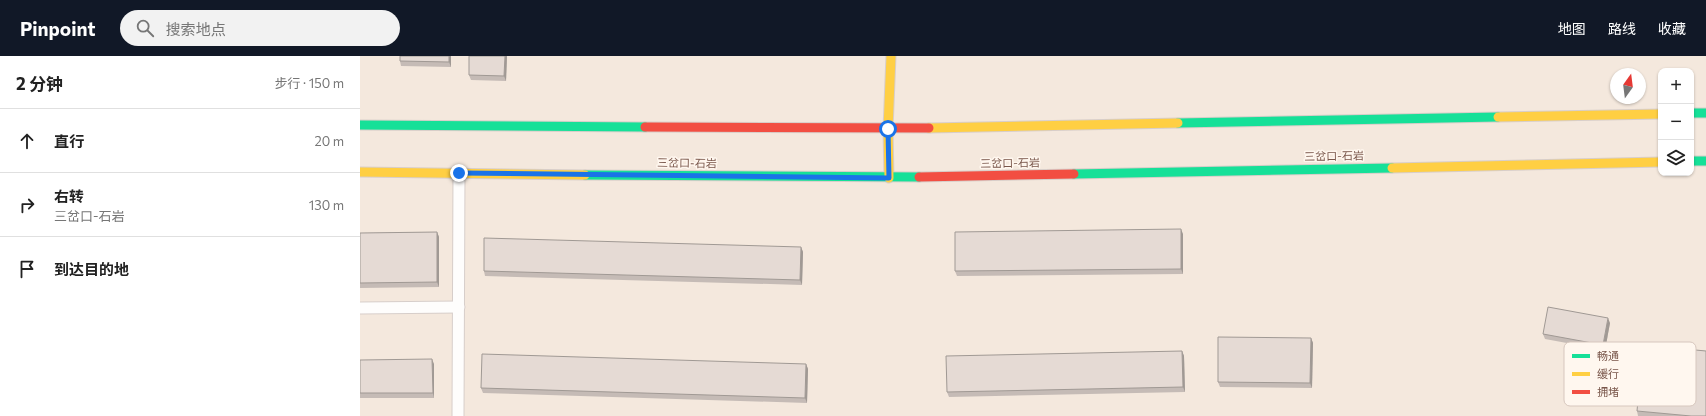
<!DOCTYPE html>
<html lang="zh">
<head>
<meta charset="utf-8">
<style>
  :root { --surface:#fff; --page:#f2f2f2; --text:#222; --muted:#767676; --line:#e0e0e0; --accent:#111827 }
  body { margin:0; font-family:Commissioner,"Noto Sans SC",sans-serif; background:var(--page); color:var(--text) }
  .controls { position:absolute; right:12px; top:12px; display:grid; overflow:hidden; border-radius:8px; box-shadow:0 1px 3px #0004 }
  .controls button { width:36px; height:36px; display:grid; place-items:center; padding:0; border:0; border-bottom:1px solid var(--line); background:var(--surface); color:var(--text); font:20px sans-serif }
  .compass { position:absolute; left:1250px; top:12px; width:36px; height:36px; border-radius:50%; background:var(--surface); box-shadow:0 1px 3px #0004; rotate:14deg }
  .stop { position:absolute; width:12px; height:12px; margin:-9px; border:3px solid #1a73e8; border-radius:50%; background:#fff }
  .stop.end { background:#1a73e8; border-color:#fff; box-shadow:0 1px 4px #0008 }
  .list { margin:0; padding:0; list-style:none }
  h2 { display:flex; justify-content:space-between; align-items:center; height:52px; margin:0; padding:0 16px; font-size:17px }
  h2 small { font-size:13px; font-weight:400; color:var(--muted) }
  .list li { display:grid; grid-template-columns:26px 1fr auto; gap:12px; align-items:center; box-sizing:border-box; height:64px; padding:0 16px; border-top:1px solid var(--line) }
  .list b { display:block; font-size:15px; white-space:nowrap }
  .list p { margin:0; font-size:13px; white-space:nowrap; color:var(--muted) }
  .list em { font-size:13px; font-style:normal; color:var(--muted) }
  .icon { flex:none; width:22px; height:22px; fill:none; stroke:currentColor; stroke-width:2; stroke-linecap:round; stroke-linejoin:round }
  .map { position:relative; flex:none; width:1346px; height:360px; overflow:hidden }
  header { display:flex; align-items:center; gap:24px; box-sizing:border-box; height:56px; padding:0 20px; background:var(--accent); color:#fff }
  header strong { font-size:19px }
  nav { display:flex; gap:22px; margin-inline-start:auto; font-size:14px }
  .search { width:280px; height:36px; background:var(--page); display:flex; align-items:center; gap:10px; box-sizing:border-box; padding:0 14px; border-radius:22px; color:var(--muted); font-size:15px }
  main { display:flex }
  aside { flex:1; background:var(--surface) }
  .map>svg:first-child { display:block }
</style>
</head>
<body>
<header>
<strong>Pinpoint</strong>
<div class="search"><svg class="icon" aria-label="search" viewBox="0 0 24 24"><circle cx="10" cy="10" r="6"/><path d="M15 15l6 6"/></svg>搜索地点</div>
<nav><a>地图</a><a>路线</a><a>收藏</a></nav>
</header>
<main>
<aside>
<h2>2 分钟<small>步行 · 150 m</small></h2>
<ul class="list">
<li><svg class="icon" aria-label="ahead" viewBox="0 0 24 24"><path d="M12 20V5M6 11l6-6 6 6"/></svg><div><b>直行</b></div><em>20 m</em></li>
<li><svg class="icon" aria-label="right" viewBox="0 0 24 24"><path d="M7 20v-9h11M14 6l5 5-5 5"/></svg><div><b>右转</b><p>三岔口-石岩</p></div><em>130 m</em></li>
<li><svg class="icon" aria-label="arrive" viewBox="0 0 24 24"><path d="M6 21V4h12l-3 4 3 4H6"/></svg><div><b>到达目的地</b></div></li>
</ul>
</aside>
<div class="map">
<svg width="1346" height="360" viewBox="0 0 1346 360">
  <rect width="100%" height="100%" fill="#f8f3ed"/>
  <path fill="#f4e8dd" fill-rule="evenodd" d="M0 0H1346V360H0ZM1301 15H1331V117H1301ZM1256 18H1280V42H1256Z"/>
  <g fill="none" stroke-linecap="round" stroke-linejoin="round">
    <defs>
      <g id="lane">
        <polyline points="0,252 99,251"/>
        <polyline points="98,360 99,117"/>
      </g>
      <g id="fast">
        <polyline points="1331,57 1346,57"/>
        <polyline points="818,67 1138,61"/>
        <polyline points="0,69 285,71"/>
        <polyline points="1331,105 1346,105"/>
        <polyline points="714,118 1032,112"/>
        <polyline points="225,119 559,121"/>
      </g>
      <g id="slow">
        <polyline points="1138,61 1301,58"/>
        <polyline points="569,72 818,67"/>
        <polyline points="1032,112 1301,106"/>
        <polyline points="0,116 225,119"/>
        <polyline points="529,122 528,73 531,0"/>
      </g>
      <g id="jam">
        <polyline points="285,71 569,72"/>
        <polyline points="559,121 714,118"/>
      </g>
    </defs>
    <use href="#lane" stroke="#d7ceca" stroke-width="13"/>
    <use href="#fast" stroke="#d8cec9" stroke-width="11"/>
    <use href="#slow" stroke="#d8cec9" stroke-width="11"/>
    <use href="#jam" stroke="#d8cec9" stroke-width="11"/>
    <use href="#lane" stroke="#fefdfc" stroke-width="11"/>
    <use href="#fast" stroke="#16e098" stroke-width="9"/>
    <use href="#slow" stroke="#ffcf43" stroke-width="9"/>
    <use href="#jam" stroke="#f24e42" stroke-width="9"/>
  </g>
  <g fill="#c5bbb6">
    <polygon points="91,0 91,11 41,10 40,5"/>
    <polygon points="147,0 146,25 111,24 109,19"/>
    <polygon points="77,176 79,181 79,231 0,232 0,177"/>
    <polygon points="823,178 823,218 597,220 595,215"/>
    <polygon points="441,191 443,196 442,229 125,220 124,215"/>
    <polygon points="1250,267 1245,294 1185,283 1183,278"/>
    <polygon points="951,282 953,287 952,332 860,331 858,326"/>
    <polygon points="822,295 824,300 825,336 589,341 587,336"/>
    <polygon points="0,304 74,308 74,342 0,342"/>
    <polygon points="446,308 448,313 447,347 123,337 121,332"/>
    <polygon points="1277,355 1346,360 1278,360"/>
  </g>
  <g fill="#a09994">
    <polygon points="89,0 91,0 91,11 89,6"/>
    <polygon points="145,0 147,0 146,25 144,20"/>
    <polygon points="821,173 823,178 823,218 821,213"/>
    <polygon points="77,176 79,181 79,231 77,226"/>
    <polygon points="441,191 443,196 442,229 440,224"/>
    <polygon points="1248,262 1250,267 1245,294 1243,289"/>
    <polygon points="951,282 953,287 952,332 950,327"/>
    <polygon points="822,295 824,300 825,336 823,331"/>
    <polygon points="72,303 74,308 74,342 73,337"/>
    <polygon points="446,308 448,313 447,347 445,342"/>
  </g>
  <g fill="#e5dad4" stroke="#a09994">
    <polygon points="40,0 89,0 89,6 40,5"/>
    <polygon points="109,0 145,0 144,20 109,19"/>
    <polygon points="821,173 821,213 595,215 595,176"/>
    <polygon points="77,176 77,226 0,227 0,177"/>
    <polygon points="124,182 441,191 440,224 124,215"/>
    <polygon points="1188,251 1248,262 1243,289 1183,278"/>
    <polygon points="858,281 951,282 950,327 858,326"/>
    <polygon points="1283,289 1346,295 1346,360 1331,360 1277,355"/>
    <polygon points="822,295 823,331 587,336 586,300"/>
    <polygon points="122,298 446,308 445,342 121,332"/>
    <polygon points="72,303 73,337 0,337 0,304"/>
  </g>
  <g fill="none" stroke-linecap="round" stroke-linejoin="round">
    <polyline stroke="#1a73e8" stroke-width="5" points="99,117 529,122 528,73"/>
  </g>
  <g text-anchor="middle" stroke-width="3" stroke-linejoin="round" paint-order="stroke">
    <g font-size="11" fill="#79564a" stroke="#fff7ef">
      <text transform="translate(974 100) rotate(-1)" y="4">三岔口-石岩</text>
      <text transform="translate(327 107) rotate(1)" y="4">三岔口-石岩</text>
      <text transform="translate(650 107) rotate(-1)" y="4">三岔口-石岩</text>
    </g>
  </g>
  <rect x="1204" y="286" width="132" height="64" rx="6" fill="#fff7ef" stroke="#d7c7be" stroke-width="1"/>
  <rect x="1212" y="298" width="18" height="4" fill="#16e098"/>
  <rect x="1212" y="316" width="18" height="4" fill="#ffcf43"/>
  <rect x="1212" y="334" width="18" height="4" fill="#f24e42"/>
  <g font-size="11" fill="#79564a">
    <text x="1237" y="304">畅通</text>
    <text x="1237" y="322">缓行</text>
    <text x="1237" y="340">拥堵</text>
  </g>
</svg>
<div class="controls">
<button>+</button>
<button>−</button>
<button><svg class="icon" aria-label="layers" viewBox="0 0 24 24"><path d="M12 4l9 5-9 5-9-5zM3 14l9 5 9-5"/></svg></button>
</div>
<svg class="compass" viewBox="-18 -18 36 36"><path d="M0-13l5 13h-10z" fill="#e53935"/><path d="M0 13l5-13h-10z" fill="#767676"/></svg>
<div class="stop" style="left:528px;top:73px"></div>
<div class="stop end" style="left:99px;top:117px"></div>
</div>
</main>
</body>
</html>
